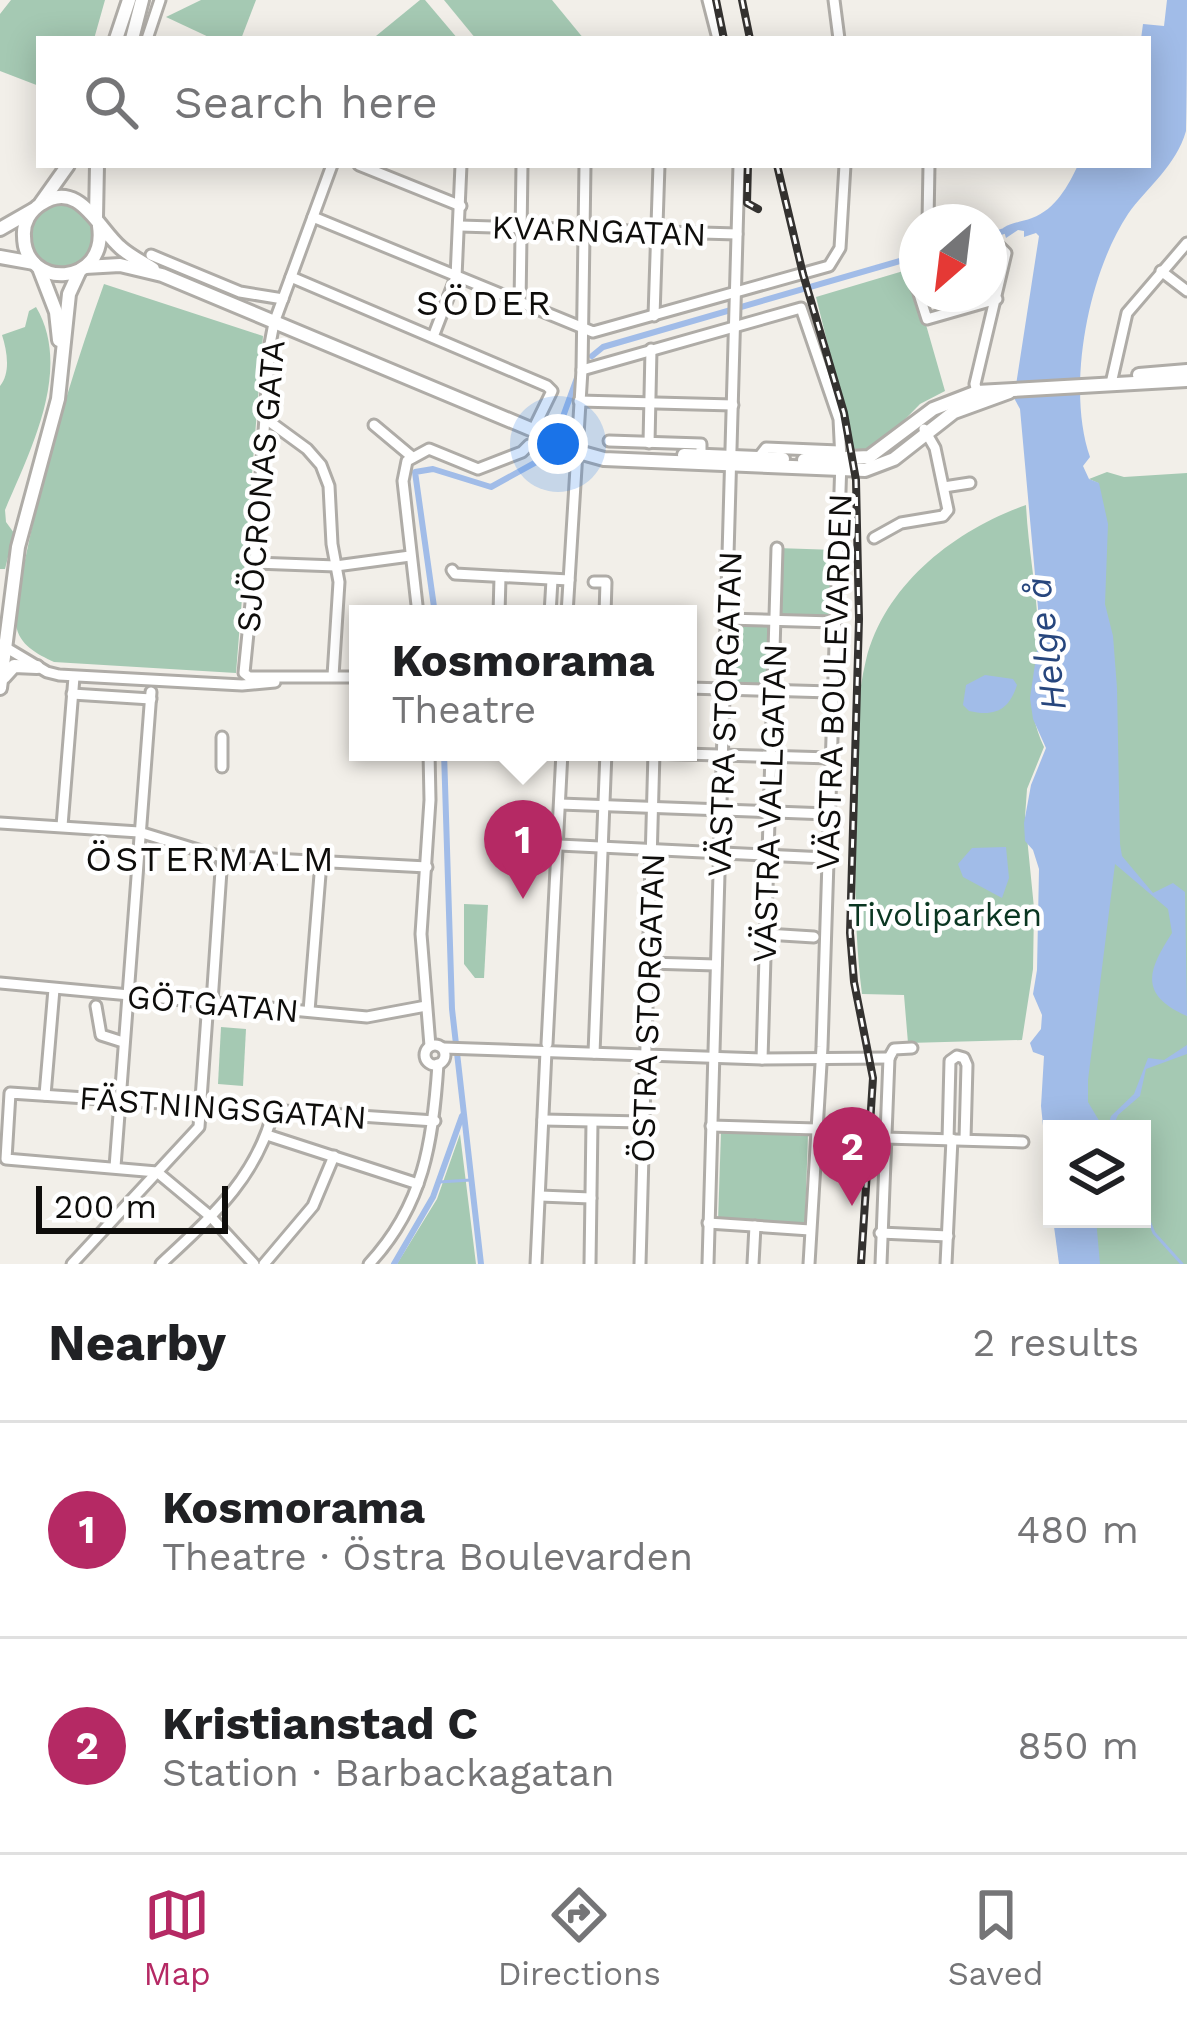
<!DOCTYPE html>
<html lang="en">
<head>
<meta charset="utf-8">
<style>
  :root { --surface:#fff; --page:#f2f2f2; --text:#202124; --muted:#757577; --line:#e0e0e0; --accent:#b52964 }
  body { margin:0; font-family:"Work Sans",sans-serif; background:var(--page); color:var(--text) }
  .controls { position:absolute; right:36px; bottom:36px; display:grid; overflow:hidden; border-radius:0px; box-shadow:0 6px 30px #0003 }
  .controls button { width:108px; height:108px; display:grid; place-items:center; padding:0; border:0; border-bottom:3px solid var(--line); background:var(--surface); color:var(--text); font:60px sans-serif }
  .compass { position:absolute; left:899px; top:204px; width:108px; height:108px; border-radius:50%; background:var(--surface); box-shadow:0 6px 30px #0003; rotate:208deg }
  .scale { position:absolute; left:36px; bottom:30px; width:192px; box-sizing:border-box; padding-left:12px; border:6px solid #0e0d0b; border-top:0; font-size:33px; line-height:42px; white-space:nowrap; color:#0e0d0b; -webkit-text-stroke:9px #fff; paint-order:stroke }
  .you { position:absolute; left:558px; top:444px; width:42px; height:42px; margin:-30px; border:9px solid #fff; border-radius:50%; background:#1a73e8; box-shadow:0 0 0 18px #1a73e833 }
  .badge { display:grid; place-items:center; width:78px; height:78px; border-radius:50%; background:var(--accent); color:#fff; font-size:39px; font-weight:700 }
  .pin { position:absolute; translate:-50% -99px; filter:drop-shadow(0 3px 6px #0008) }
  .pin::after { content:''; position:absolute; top:63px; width:42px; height:36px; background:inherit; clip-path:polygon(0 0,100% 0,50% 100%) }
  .popup { position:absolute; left:349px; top:605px; width:348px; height:156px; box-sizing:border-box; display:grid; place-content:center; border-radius:0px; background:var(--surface); filter:drop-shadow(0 3px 9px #0005); font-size:39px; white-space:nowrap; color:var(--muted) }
  .popup b { font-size:45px; color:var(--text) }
  .popup::after { content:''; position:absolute; left:50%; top:100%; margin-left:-24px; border:24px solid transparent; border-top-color:var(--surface) }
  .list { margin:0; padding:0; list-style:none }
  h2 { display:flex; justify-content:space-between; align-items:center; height:156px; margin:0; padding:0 48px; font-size:51px }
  h2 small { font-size:39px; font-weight:400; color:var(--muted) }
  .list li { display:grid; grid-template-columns:78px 1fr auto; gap:36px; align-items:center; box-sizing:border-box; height:216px; padding:0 48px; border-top:3px solid var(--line) }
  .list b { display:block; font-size:45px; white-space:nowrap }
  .list p { margin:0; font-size:39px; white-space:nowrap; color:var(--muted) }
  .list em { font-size:39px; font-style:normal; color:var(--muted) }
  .icon { flex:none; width:66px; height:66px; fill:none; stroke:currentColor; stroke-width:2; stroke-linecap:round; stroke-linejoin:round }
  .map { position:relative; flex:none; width:1187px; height:1264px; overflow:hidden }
  .search { position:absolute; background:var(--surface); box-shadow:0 6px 30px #0003; left:36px; right:36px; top:36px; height:132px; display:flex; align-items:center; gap:30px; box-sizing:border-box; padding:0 42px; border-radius:0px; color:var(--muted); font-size:45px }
  .sheet { height:588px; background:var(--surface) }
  nav { display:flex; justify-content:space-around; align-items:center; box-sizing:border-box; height:168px; border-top:3px solid var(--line); background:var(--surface); font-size:33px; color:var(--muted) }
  nav a { display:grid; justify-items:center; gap:6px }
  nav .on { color:var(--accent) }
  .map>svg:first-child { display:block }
</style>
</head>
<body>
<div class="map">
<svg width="1187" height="1264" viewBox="0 0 1187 1264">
  <rect width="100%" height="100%" fill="#f2efe9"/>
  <g fill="#a5c9b3">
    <polygon points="11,0 105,0 94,39 39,39 39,86 0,71 0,14"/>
    <polygon points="201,0 256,0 241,39 213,39 166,17"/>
    <polygon points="420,0 425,0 458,39 378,39 376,36"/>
    <polygon points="444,0 552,0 584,39 476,39"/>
    <circle cx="62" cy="236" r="33"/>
    <polygon points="910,269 945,391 920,404 878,447 855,454 816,297"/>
    <path d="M104 284 263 336 236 673 54 662C37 654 19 645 16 625 14 605 21 580 25 560 44 467 72 373 104 284Z"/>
    <path d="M36 307C73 369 30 451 5 510L6 522 14 533 5 569H0V386C11 372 7 351 2 335L25 327 29 311Z"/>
    <polygon points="1107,472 1124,477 1187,473 1187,1264 1083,1264 1077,1219 1142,1219 1142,1129 1068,1129 1098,483 1089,479"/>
    <path d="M1026 505C1028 546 1036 586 1038 627 1040 678 1020 694 1044 747L1027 789 1025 817 1034 908 1033 969 1022 1040 908 1043 904 995 862 994C854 932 855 871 856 809 857 760 854 708 866 660 885 584 955 530 1026 505Z"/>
    <polygon points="777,548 836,550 834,622 774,620"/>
    <polygon points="732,626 770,627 768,686 729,684"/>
    <polygon points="464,904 488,905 484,978 475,978 464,964"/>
    <polygon points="221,1027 246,1029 243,1086 218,1084"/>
    <polygon points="721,1132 808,1134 805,1224 718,1222"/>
    <polygon points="460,1134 476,1264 397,1264 437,1199"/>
  </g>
  <g fill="#a1bce8">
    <path d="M1167 0H1187C1187 32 1187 104 1186 131 1176 166 1148 186 1128 214 1088 274 1066 388 1090 457L1083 466 1089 479 1099 483 1108 524 1105 604 1113 636 1117 688 1120 844 1122 856 1153 893 1173 883 1185 892 1187 1016C1137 994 1149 969 1172 933L1168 909 1115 864 1088 1080V1102L1104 1129 1108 1126 1111 1116 1134 1094 1148 1058 1164 1060 1187 1045V1054L1146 1069 1140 1096 1118 1115 1112 1129H1052V1214L1041 1106 1044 1056 1033 1052 1030 1043 1041 1029 1042 1015 1033 994 1037 970 1039 869 1033 850 1025 841 1024 823 1031 785 1046 748 1033 719 1030 698 1040 630 1020 409 1014 398 1039 236 1036 233 1024 237V231L1018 230 1006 238 1003 228C1013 222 1022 222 1032 218 1056 209 1068 186 1078 165H1148V39H1141L1143 24 1164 26Z"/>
    <path d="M985 675 1013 679 1017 685C1009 710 995 717 969 711L963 705 966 685Z"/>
    <polygon points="1006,847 1009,878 1002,898 963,877 958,864 972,848"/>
    <polygon points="1053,1219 1096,1219 1100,1264 1059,1264"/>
  </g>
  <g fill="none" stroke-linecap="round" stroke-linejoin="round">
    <g stroke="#a1bce8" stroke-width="3">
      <polyline points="439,1182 471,1180"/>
      <polyline points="1142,1204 1154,1233 1182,1264"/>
    </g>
    <g stroke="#a1bce8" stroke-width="6">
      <polyline points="989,236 1004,231"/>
      <polyline points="592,356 603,347 917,256"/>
      <polyline points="435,614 415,472 433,469 491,487 549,455 577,378"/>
      <polyline points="444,752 452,1009 481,1264"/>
      <polyline points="394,1264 433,1197 462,1116"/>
    </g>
    <defs>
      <g id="minor">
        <polyline points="708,0 718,39"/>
        <polyline points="834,0 839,39"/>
        <polyline points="147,39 160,0"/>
        <polyline points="332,165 274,323 270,344 255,563 244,673 249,677 358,677"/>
        <polyline points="359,165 461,206"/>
        <polyline points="313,217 593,332 829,266 840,248 845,165"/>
        <polyline points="928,222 929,165"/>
        <polyline points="460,226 737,234"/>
        <polyline points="151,255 240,292 283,299"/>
        <polyline points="1161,271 1187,291"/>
        <polyline points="917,272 912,274 917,289"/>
        <polyline points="291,277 547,386 552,391 533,430"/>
        <polyline points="919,294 927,319 997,299"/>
        <polyline points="520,305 522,165"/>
        <polyline points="654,316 659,165"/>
        <polyline points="433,337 456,277 461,165"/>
        <polyline points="582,370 801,308 839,419 841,460 822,1047 809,1264"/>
        <polyline points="1112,379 1127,313 1187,243"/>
        <polyline points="978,396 975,384 1006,253 1000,247 989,251"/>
        <polyline points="579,401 733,405"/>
        <polyline points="266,419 307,449 321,465 329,486 332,544 339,582 333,676"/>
        <polyline points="374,425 411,456"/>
        <polyline points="609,441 701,444 701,455"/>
        <polyline points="649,443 651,349"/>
        <polyline points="759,457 766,448 839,451"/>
        <polyline points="944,487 970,483"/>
        <polyline points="874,538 901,523 943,516 948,510 935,448 924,429"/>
        <polyline points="255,563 336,566 410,556"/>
        <polyline points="452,570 455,574 569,580"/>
        <polyline points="594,582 606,582 605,614"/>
        <polyline points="418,614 403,481 407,461 429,449 478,469 522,452 529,445"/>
        <polyline points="499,614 500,577"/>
        <polyline points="550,614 552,580"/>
        <polyline points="567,614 582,370 585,165"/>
        <polyline points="725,619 834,622"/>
        <polyline points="0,644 47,672 59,675 242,685 275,682"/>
        <polyline points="688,688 831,692"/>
        <polyline points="72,694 151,699"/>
        <polyline points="429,752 430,800 421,934 430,1046"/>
        <polyline points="612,752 831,758"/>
        <polyline points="222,767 222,737"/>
        <polyline points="560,804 828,814"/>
        <polyline points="0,823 139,832 218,856 427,867"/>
        <polyline points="62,826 74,677"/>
        <polyline points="559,845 826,858"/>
        <polyline points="766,934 814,937"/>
        <polyline points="648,963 716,965"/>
        <polyline points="0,983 367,1017 426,1006"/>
        <polyline points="212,1002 222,856"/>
        <polyline points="96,1006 101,1035 123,1042"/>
        <polyline points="309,1011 321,862"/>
        <polyline points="547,1044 562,752"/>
        <circle cx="435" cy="1055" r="10"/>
        <polyline points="443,1048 762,1059 889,1058"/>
        <polyline points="594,1053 606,752"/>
        <polyline points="889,1058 894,1049 912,1048"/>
        <polyline points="762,1059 777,548"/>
        <polyline points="45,1095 54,989"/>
        <polyline points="543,1120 643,1122"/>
        <polyline points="711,1126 817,1129"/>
        <polyline points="267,1135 418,1184"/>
        <polyline points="884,1138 1023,1142"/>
        <polyline points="948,1140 950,1061 957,1056 964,1058 967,1065 965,1139"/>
        <polyline points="115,1167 151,692"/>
        <polyline points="540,1196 591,1198"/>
        <polyline points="708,1223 810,1230"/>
        <polyline points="880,1233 948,1236"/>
        <polyline points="72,1264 199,1127 208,1001"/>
        <path d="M161 1264C210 1218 256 1179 273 1112"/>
        <polyline points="254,1264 211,1217 157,1172 6,1159 10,1093 435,1121"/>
        <polyline points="264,1264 313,1206 334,1156"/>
        <path d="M369 1264C424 1205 433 1141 438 1064"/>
        <polyline points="536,1264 546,1051"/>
        <polyline points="590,1264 592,1122"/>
        <polyline points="640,1264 654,752"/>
        <polyline points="708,1264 739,165"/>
        <polyline points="753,1264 755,1226"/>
        <polyline points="881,1264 889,1058"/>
        <polyline points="946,1264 952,1139"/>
      </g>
      <g id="major">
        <polyline points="116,39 129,0"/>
        <polyline points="132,39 142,0"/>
        <polyline points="41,203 68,165"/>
        <polyline points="96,217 97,165"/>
        <path d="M99 226C108 287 24 290 24 236 23 223 30 211 41 204 79 178 98 229 121 248 130 256 142 262 153 269"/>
        <polyline points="0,229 33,210"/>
        <polyline points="0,257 34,263"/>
        <polyline points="85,267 120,265 162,275 533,430 575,451 604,459 865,470 894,459 954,412 1009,392"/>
        <polyline points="39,268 56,312 59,340"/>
        <polyline points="1139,375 1187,371"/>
        <polyline points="684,455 783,459"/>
        <polyline points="804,460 869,457 933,409 977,392 1187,380"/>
        <polyline points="4,677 14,666 37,667"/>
        <polyline points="0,688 18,547 58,399 69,294 80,270"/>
      </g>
    </defs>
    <use href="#minor" stroke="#afaca7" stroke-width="15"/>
    <use href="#major" stroke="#afaca7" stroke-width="18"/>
    <use href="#minor" stroke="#fff" stroke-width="9"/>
    <use href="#major" stroke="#fff" stroke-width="12"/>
    <defs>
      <g id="rail">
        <polyline points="716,0 724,39"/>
        <polyline points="742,0 750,39"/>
        <polyline points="748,165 747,203 758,209"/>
        <polyline points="777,165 803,274 844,413 856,480 859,619 850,933 854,982 873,1078 861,1264"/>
      </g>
    </defs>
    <use href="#rail" stroke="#343230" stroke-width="8"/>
    <use href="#rail" stroke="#fff" stroke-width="3" stroke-dasharray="9" stroke-linecap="butt"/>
  </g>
  <g text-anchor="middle" stroke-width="9" stroke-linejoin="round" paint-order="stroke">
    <g font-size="33" fill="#0e0d0b" stroke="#fff">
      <text transform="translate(599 230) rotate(2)" y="12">KVARNGATAN</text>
      <text transform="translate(260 486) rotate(-85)" y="12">SJÖCRONAS GATA</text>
      <text transform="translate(833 682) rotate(-88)" y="12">VÄSTRA BOULEVARDEN</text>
      <text transform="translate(724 714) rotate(-88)" y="12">VÄSTRA STORGATAN</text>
      <text transform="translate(769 803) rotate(-88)" y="12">VÄSTRA VALLGATAN</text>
      <text transform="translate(213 1003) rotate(5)" y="12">GÖTGATAN</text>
      <text transform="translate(647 1008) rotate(-88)" y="12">ÖSTRA STORGATAN</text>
      <text transform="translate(223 1107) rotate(4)" y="12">FÄSTNINGSGATAN</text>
    </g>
    <g font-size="33" fill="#0a3621" stroke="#fff">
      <text x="945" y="926">Tivoliparken</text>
    </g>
    <g font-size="36" letter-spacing="3" fill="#0e0d0b" stroke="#fff">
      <text x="485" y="315">SÖDER</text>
      <text x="211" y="871">ÖSTERMALM</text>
    </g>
    <g font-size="36" font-style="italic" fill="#27467d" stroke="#fff">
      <text transform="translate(1045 644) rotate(-97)" y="13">Helge å</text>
    </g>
  </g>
</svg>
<div class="controls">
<button><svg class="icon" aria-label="layers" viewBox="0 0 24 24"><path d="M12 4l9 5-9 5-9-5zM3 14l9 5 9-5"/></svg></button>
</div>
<svg class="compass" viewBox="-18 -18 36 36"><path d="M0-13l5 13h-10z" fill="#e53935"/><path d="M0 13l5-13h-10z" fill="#757577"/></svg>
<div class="scale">200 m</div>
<div class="you"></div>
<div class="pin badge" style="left:523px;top:899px">1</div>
<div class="popup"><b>Kosmorama</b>Theatre</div>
<div class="pin badge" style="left:852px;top:1206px">2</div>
<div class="search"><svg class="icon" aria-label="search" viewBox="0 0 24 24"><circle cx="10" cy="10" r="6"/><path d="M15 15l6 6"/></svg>Search here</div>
</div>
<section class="sheet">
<h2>Nearby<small>2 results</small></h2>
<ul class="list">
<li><span class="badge">1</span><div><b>Kosmorama</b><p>Theatre · Östra Boulevarden</p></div><em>480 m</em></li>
<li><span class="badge">2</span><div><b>Kristianstad C</b><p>Station · Barbackagatan</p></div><em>850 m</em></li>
</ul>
</section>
<nav>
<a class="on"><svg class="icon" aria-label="map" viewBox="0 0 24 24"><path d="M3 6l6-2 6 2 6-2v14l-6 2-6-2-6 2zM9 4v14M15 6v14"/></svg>Map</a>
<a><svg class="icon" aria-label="directions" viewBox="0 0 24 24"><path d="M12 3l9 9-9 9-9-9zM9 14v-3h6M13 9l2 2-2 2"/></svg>Directions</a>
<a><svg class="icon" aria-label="saved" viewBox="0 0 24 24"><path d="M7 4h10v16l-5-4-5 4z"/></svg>Saved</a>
</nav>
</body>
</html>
